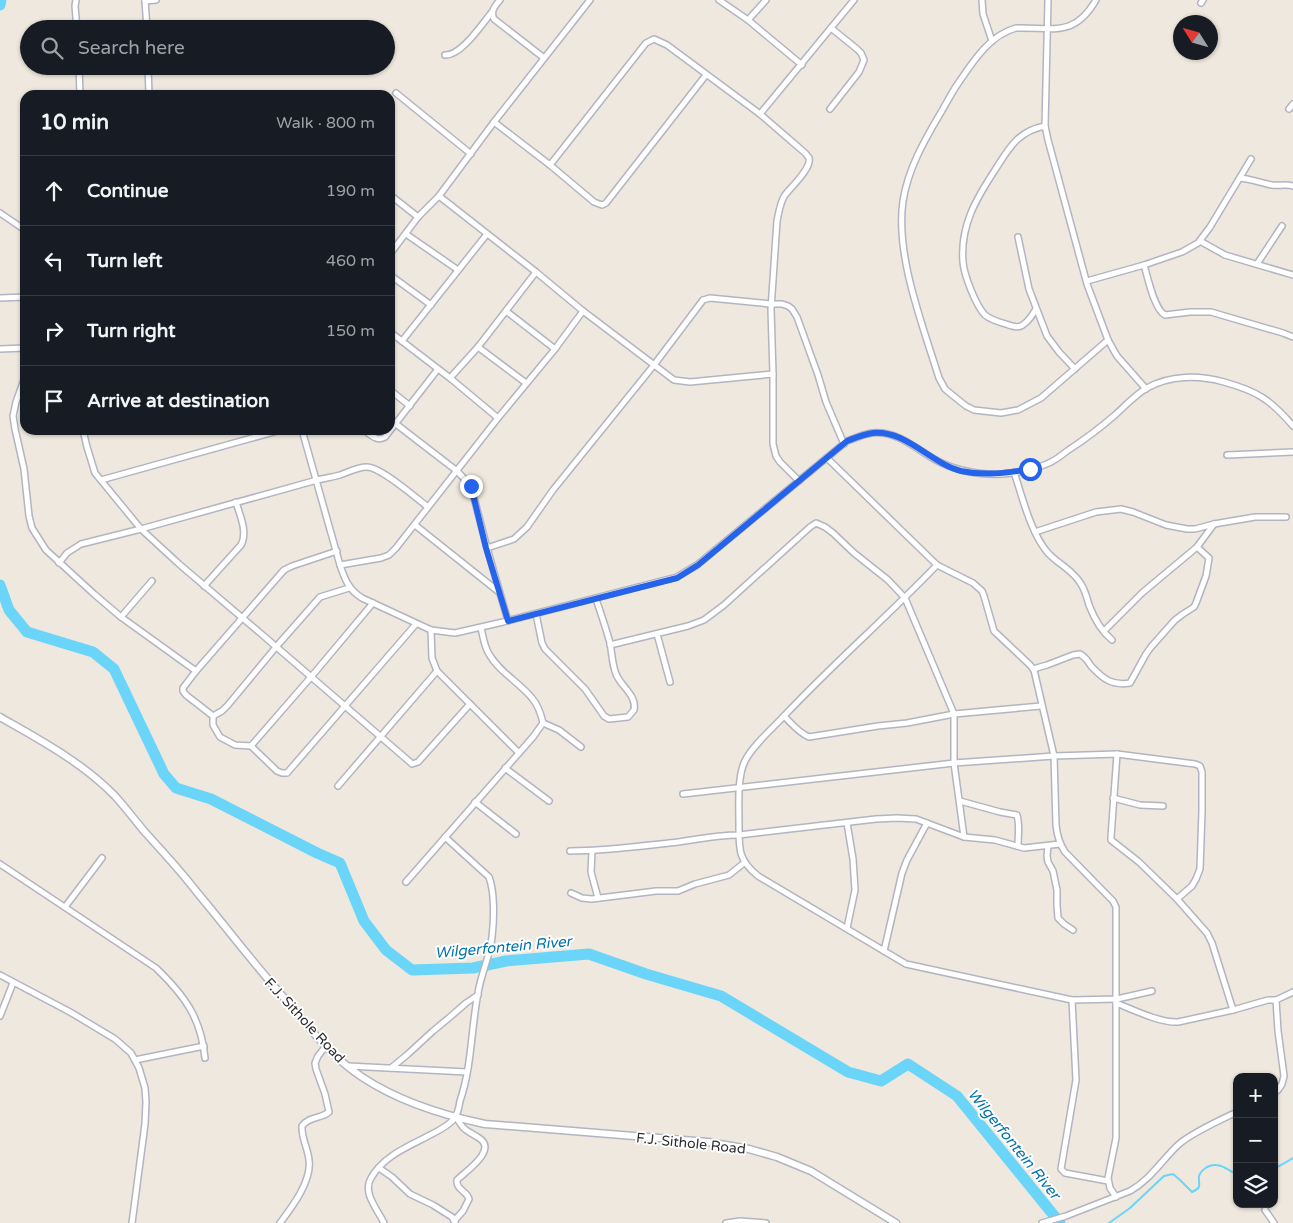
<!DOCTYPE html>
<html lang="en">
<head>
<meta charset="utf-8">
<style>
  :root { --surface:#171b24; --page:#242831; --text:#f1f3f6; --muted:#9ea1a6; --line:#363941 }
  body { margin:0; font-family:"Varela Round",sans-serif; background:var(--page); color:var(--text) }
  .controls { position:absolute; right:15px; bottom:15px; display:grid; overflow:hidden; border-radius:10px; box-shadow:0 1px 4px #0004 }
  .controls button { width:45px; height:45px; display:grid; place-items:center; padding:0; border:0; border-bottom:1px solid var(--line); background:var(--surface); color:var(--text); font:25px sans-serif }
  .compass { position:absolute; left:1173px; top:15px; width:45px; height:45px; border-radius:50%; background:var(--surface); box-shadow:0 1px 4px #0004; rotate:307deg }
  .stop { position:absolute; width:15px; height:15px; margin:-11px; border:4px solid #2563eb; border-radius:50%; background:#fff }
  .stop.end { background:#2563eb; border-color:#fff; box-shadow:0 1px 5px #0008 }
  .list { margin:0; padding:0; list-style:none }
  h2 { display:flex; justify-content:space-between; align-items:center; height:65px; margin:0; padding:0 20px; font-size:21px }
  h2 small { font-size:16px; font-weight:400; color:var(--muted) }
  .list li { display:grid; grid-template-columns:32px 1fr auto; gap:15px; align-items:center; box-sizing:border-box; height:70px; padding:0 20px; border-top:1px solid var(--line) }
  .list b { display:block; font-size:19px; white-space:nowrap }
  .list em { font-size:16px; font-style:normal; color:var(--muted) }
  .icon { flex:none; width:28px; height:28px; fill:none; stroke:currentColor; stroke-width:2; stroke-linecap:round; stroke-linejoin:round }
  .map { position:relative; flex:none; width:1293px; height:1223px; overflow:hidden }
  .search { position:absolute; background:var(--surface); box-shadow:0 1px 4px #0004; left:20px; top:20px; width:375px; height:55px; display:flex; align-items:center; gap:12px; box-sizing:border-box; padding:0 18px; border-radius:28px; color:var(--muted); font-size:19px }
  .panel { position:absolute; background:var(--surface); box-shadow:0 1px 4px #0004; left:20px; top:90px; width:375px; height:345px; border-radius:15px }
  .map>svg:first-child { display:block }
</style>
</head>
<body>
<div class="map">
<svg width="1293" height="1223" viewBox="0 0 1293 1223">
  <rect width="100%" height="100%" fill="#efe8de"/>
  <g fill="none" stroke-linecap="round" stroke-linejoin="round">
    <g stroke="#6ad5f9" stroke-width="2">
      <polyline points="1274,1169 1293,1158"/>
      <path d="M1109 1223 1130 1208 1164 1176 1173 1174 1180 1180 1192 1192C1203 1187 1198 1185 1199 1176 1200 1172 1204 1169 1207 1167 1218 1161 1227 1169 1237 1175"/>
    </g>
    <g stroke="#6ad5f9" stroke-width="11">
      <polyline points="0,5 1,0"/>
      <polyline points="0,585 9,610 27,632 93,652 114,669 164,774 176,788 211,799 317,853 340,863 364,921 386,950 412,970 473,968 506,961 589,954 646,974 721,996 848,1072 881,1081 908,1064 957,1096 1060,1223"/>
    </g>
    <defs>
      <g id="minor">
        <polyline points="76,0 75,6 77,29"/>
        <polyline points="145,0 147,29"/>
        <path d="M500 0C495 6 490 11 494 19L544 58"/>
        <polyline points="719,0 748,20 802,65"/>
        <polyline points="982,0 983,14 992,41"/>
        <polyline points="1048,0 1045,126 1048,140 1087,284 1108,340 1117,356 1146,389"/>
        <path d="M1096 0C1074 38 1053 27 1016 28 989 35 972 63 957 85 951 94 946 104 940 114 924 141 908 169 903 201 895 255 923 326 939 378L945 389 951 394 966 406 974 410 1001 413 1018 410 1041 398 1108 340"/>
        <polyline points="145,1 156,0"/>
        <polyline points="1201,3 1203,0"/>
        <polyline points="748,20 766,0"/>
        <path d="M445 55C461 56 482 24 492 12"/>
        <polyline points="79,66 80,95"/>
        <polyline points="148,66 149,95"/>
        <polyline points="396,93 471,154"/>
        <polyline points="830,109 859,72 864,60 861,53 857,49 831,28"/>
        <polyline points="1289,109 1293,104"/>
        <polyline points="494,122 550,165 642,48 646,43 654,39 667,45 760,114"/>
        <polyline points="550,165 594,202 602,205 606,203 706,75"/>
        <path d="M1240 178C1251 179 1261 183 1272 185 1279 186 1286 184 1293 186"/>
        <polyline points="390,195 418,217"/>
        <polyline points="439,196 536,272 583,311 674,380 690,382 773,374"/>
        <polyline points="0,213 25,230"/>
        <polyline points="406,234 458,270"/>
        <polyline points="1018,237 1029,289 1047,336 1059,352 1075,369"/>
        <polyline points="1200,241 1225,255 1293,275"/>
        <polyline points="390,254 418,217 439,196 494,122 590,0"/>
        <polyline points="1257,264 1282,226"/>
        <path d="M1144 265C1148 278 1154 309 1165 315L1190 312H1211L1283 333 1293 337"/>
        <polyline points="390,275 431,305"/>
        <polyline points="1087,281 1144,265 1182,252 1198,243 1210,227 1251,159"/>
        <polyline points="0,298 25,297"/>
        <path d="M1036 309C1033 314 1029 321 1024 324 1019 329 1012 326 1006 324 999 322 991 320 985 315 976 306 964 275 963 262 960 226 976 199 995 170 1009 148 1018 131 1045 126"/>
        <polyline points="506,311 555,349"/>
        <polyline points="390,332 450,378 498,418"/>
        <polyline points="402,341 487,234"/>
        <polyline points="478,347 526,383"/>
        <polyline points="0,349 25,348"/>
        <polyline points="25,377 16,402 13,416 15,429 24,469 29,516 32,528 46,550 94,594 121,617 196,671"/>
        <polyline points="450,378 478,347 536,272"/>
        <polyline points="390,390 410,406"/>
        <polyline points="396,424 457,471 471,486 487,548 508,621"/>
        <polyline points="83,430 87,447 95,473 141,529 179,564 266,638 410,762 412,764 418,762 470,704"/>
        <path d="M302 430 340 565C345 580 349 590 362 598L431 630 455 633 503 622 677 577 697 565 847 441C855 438 864 434 872 433 896 430 915 448 934 459 955 471 979 475 1003 474 1017 473 1039 468 1051 462 1057 459 1062 455 1067 451 1084 440 1100 428 1115 415 1125 406 1136 394 1147 388 1170 375 1199 375 1224 382 1257 391 1271 400 1293 426"/>
        <path d="M364 430C371 435 377 442 385 437L438 369"/>
        <polyline points="1227,455 1293,452"/>
        <path d="M827 458 937 565 973 583 982 591 984 596 994 631 1030 665 1034 670 1054 756 1056 825C1057 835 1059 843 1065 852L1113 901 1116 907V1138L1108 1178 1110 1188 1116 1197"/>
        <path d="M1014 472C1022 496 1031 534 1048 553 1058 564 1073 570 1081 584 1085 590 1087 598 1089 605 1094 618 1101 631 1112 640"/>
        <polyline points="101,480 281,430"/>
        <path d="M799 481 780 462 776 456 773 444V374L771 309 777 221C779 212 780 202 785 195 791 187 812 168 809 158 809 158 805 152 804 152L760 114 854 0"/>
        <polyline points="415,525 499,592"/>
        <polyline points="1035,532 1096,512 1121,509 1133,512 1166,525 1187,529 1195,529 1214,524 1255,517 1286,517"/>
        <polyline points="487,548 514,539 527,527 553,490 654,365 700,304 703,300 710,298 771,304 782,304 788,306 792,309 797,317 818,375 826,402 844,444"/>
        <polyline points="337,551 292,566 284,570 196,671 183,688 183,691 186,695 213,716 213,725 220,737 235,745 251,746 277,771 282,773 287,773 416,624"/>
        <path d="M59 563 67 553 81 544 141 529 317 480C325 478 333 477 340 475 349 472 357 467 367 467 381 467 416 498 428 507"/>
        <polyline points="340,565 381,558 389,555 396,548 498,418 555,349 583,311"/>
        <path d="M937 565C887 617 834 663 785 715 773 728 752 746 745 761 737 776 739 808 739 825 739 849 738 860 758 876L906 964 1072 1000 1117 999 1152 991"/>
        <path d="M204 586 241 545C248 532 240 516 236 502"/>
        <path d="M536 614 542 643 545 649 585 689 604 716 609 719 628 717 634 710C637 695 621 687 616 674 612 664 612 653 610 643 606 628 601 614 596 599"/>
        <polyline points="121,617 152,581"/>
        <polyline points="431,630 432,658 437,671 519,753"/>
        <polyline points="1104,631 1142,593 1197,547 1214,524"/>
        <polyline points="657,634 670,682"/>
        <polyline points="610,645 688,626 704,620 724,605 810,527 816,523 825,527 833,533 854,553 888,580 905,598 954,714 954,763 964,837"/>
        <path d="M1033 669 1047 665 1073 655 1080 654C1085 657 1088 661 1091 666 1103 679 1112 686 1130 683L1146 654 1151 647 1175 620 1183 614 1194 607 1196 603 1206 576 1209 558 1197 547"/>
        <polyline points="213,716 222,711 228,705 276,647 320,597 349,588"/>
        <path d="M784 716C792 724 799 733 809 737L878 726 907 723 954 714 1041 706"/>
        <polyline points="543,723 559,730 581,747"/>
        <polyline points="251,746 311,677 373,603"/>
        <polyline points="1117,754 1111,837 1111,840 1139,862 1177,899 1207,933 1212,943 1233,1010 1268,1000 1276,1000"/>
        <polyline points="505,768 549,801"/>
        <polyline points="338,786 437,671"/>
        <polyline points="683,794 954,763 1054,756 1117,754 1195,764 1200,766 1202,772 1202,811 1200,869 1196,879 1192,886 1177,899"/>
        <polyline points="1113,798 1140,805 1163,806"/>
        <path d="M960 801 1000 812 1017 815C1020 825 1018 836 1018 846"/>
        <polyline points="475,802 516,834"/>
        <polyline points="1048,846 1047,856 1048,862 1053,871 1057,890 1057,905 1058,918 1064,924 1073,930"/>
        <path d="M570 851C606 851 642 846 678 842 698 839 718 835 739 835L876 819 897 818 916 819 964 837 995 840 1024 848 1060 844"/>
        <polyline points="592,851 591,872 598,898"/>
        <path d="M0 864 156 968C185 996 201 1018 205 1058"/>
        <path d="M406 882 533 737 543 723C541 714 538 705 532 698 519 682 499 672 489 654 484 646 483 636 481 628"/>
        <polyline points="571,893 582,898 592,899 656,891 678,891 695,884 729,875 744,863"/>
        <polyline points="65,907 102,858"/>
        <polyline points="847,928 855,890 853,859 847,823"/>
        <polyline points="884,951 902,873 907,860 927,823"/>
        <polyline points="0,975 70,1012 115,1039 131,1053 139,1068 145,1088 146,1102 145,1124 132,1223"/>
        <polyline points="1072,1000 1076,1080 1061,1169 1065,1173 1108,1181"/>
        <path d="M1116 1003C1134 1010 1160 1023 1178 1022L1233 1010"/>
        <polyline points="0,1016 13,983"/>
        <polyline points="135,1060 204,1046"/>
        <polyline points="348,1066 467,1072"/>
        <polyline points="391,1068 408,1054 433,1031 450,1017 466,1003 478,995"/>
        <polyline points="1274,1093 1278,1090 1282,1084 1284,1076 1278,1031 1276,1000 1293,992"/>
        <polyline points="379,1168 392,1177 410,1194 433,1205 452,1217 455,1222"/>
        <polyline points="1265,1210 1274,1223"/>
        <path d="M454 1221 463 1211 469 1199C467 1191 456 1190 457 1180 466 1171 498 1150 479 1138 465 1129 465 1132 456 1117"/>
        <path d="M280 1223C292 1207 312 1181 309 1160 308 1149 301 1137 302 1126 309 1116 321 1119 329 1112L325 1094 316 1069 315 1063 318 1056 326 1046"/>
        <path d="M384 1223C378 1210 362 1193 371 1178 384 1155 410 1146 432 1134 440 1130 448 1126 454 1119 458 1114 459 1107 460 1101 472 1066 471 1029 478 993 481 974 490 956 492 937 494 920 495 893 489 877L445 837"/>
        <polyline points="726,1223 740,1221 766,1223"/>
        <path d="M1042 1223 1066 1216 1130 1191C1150 1180 1162 1160 1178 1145 1191 1133 1220 1120 1237 1112"/>
      </g>
      <path id="tertiary" d="M0 717C40 740 82 762 115 796 125 807 134 819 144 831 162 851 180 870 196 891 226 927 254 964 285 999 308 1026 331 1057 362 1077 398 1101 442 1115 485 1124L708 1142 749 1149 777 1157 811 1171 896 1223"/>
    </defs>
    <use href="#minor" stroke="#b2b5c1" stroke-width="8"/>
    <use href="#tertiary" stroke="#b2b5c1" stroke-width="9"/>
    <use href="#minor" stroke="#fff" stroke-width="5"/>
    <use href="#tertiary" stroke="#fff" stroke-width="6"/>
  </g>
  <g fill="none" stroke-linecap="round" stroke-linejoin="round">
    <path stroke="#2563eb" stroke-width="6" d="M471 486 486 548 508 621 677 578 698 565 847 441C855 438 864 434 873 433 906 430 930 463 961 471 984 476 1007 473 1030 469"/>
  </g>
  <g text-anchor="middle" stroke-width="4" stroke-linejoin="round" paint-order="stroke">
    <g font-size="14" fill="#2d2d2d" stroke="#fff">
      <text transform="translate(305 1020) rotate(47)" y="5">F.J. Sithole Road</text>
      <text transform="translate(691 1143) rotate(6)" y="5">F.J. Sithole Road</text>
    </g>
    <g font-size="15" font-style="italic" fill="#0274ab" stroke="#fff">
      <text transform="translate(503 947) rotate(-5)" y="5">Wilgerfontein River</text>
      <text transform="translate(1014 1144) rotate(51)" y="5">Wilgerfontein River</text>
    </g>
  </g>
</svg>
<div class="controls">
<button>+</button>
<button>−</button>
<button><svg class="icon" aria-label="layers" viewBox="0 0 24 24"><path d="M12 4l9 5-9 5-9-5zM3 14l9 5 9-5"/></svg></button>
</div>
<svg class="compass" viewBox="-18 -18 36 36"><path d="M0-13l5 13h-10z" fill="#e53935"/><path d="M0 13l5-13h-10z" fill="#9ea1a6"/></svg>
<div class="stop" style="left:1030px;top:469px"></div>
<div class="stop end" style="left:471px;top:486px"></div>
<div class="search"><svg class="icon" aria-label="search" viewBox="0 0 24 24"><circle cx="10" cy="10" r="6"/><path d="M15 15l6 6"/></svg>Search here</div>
<section class="panel">
<h2>10 min<small>Walk · 800 m</small></h2>
<ul class="list">
<li><svg class="icon" aria-label="ahead" viewBox="0 0 24 24"><path d="M12 20V5M6 11l6-6 6 6"/></svg><div><b>Continue</b></div><em>190 m</em></li>
<li><svg class="icon" aria-label="left" viewBox="0 0 24 24"><path d="M17 20v-9H6M10 6l-5 5 5 5"/></svg><div><b>Turn left</b></div><em>460 m</em></li>
<li><svg class="icon" aria-label="right" viewBox="0 0 24 24"><path d="M7 20v-9h11M14 6l5 5-5 5"/></svg><div><b>Turn right</b></div><em>150 m</em></li>
<li><svg class="icon" aria-label="arrive" viewBox="0 0 24 24"><path d="M6 21V4h12l-3 4 3 4H6"/></svg><div><b>Arrive at destination</b></div></li>
</ul>
</section>
</div>
</body>
</html>
